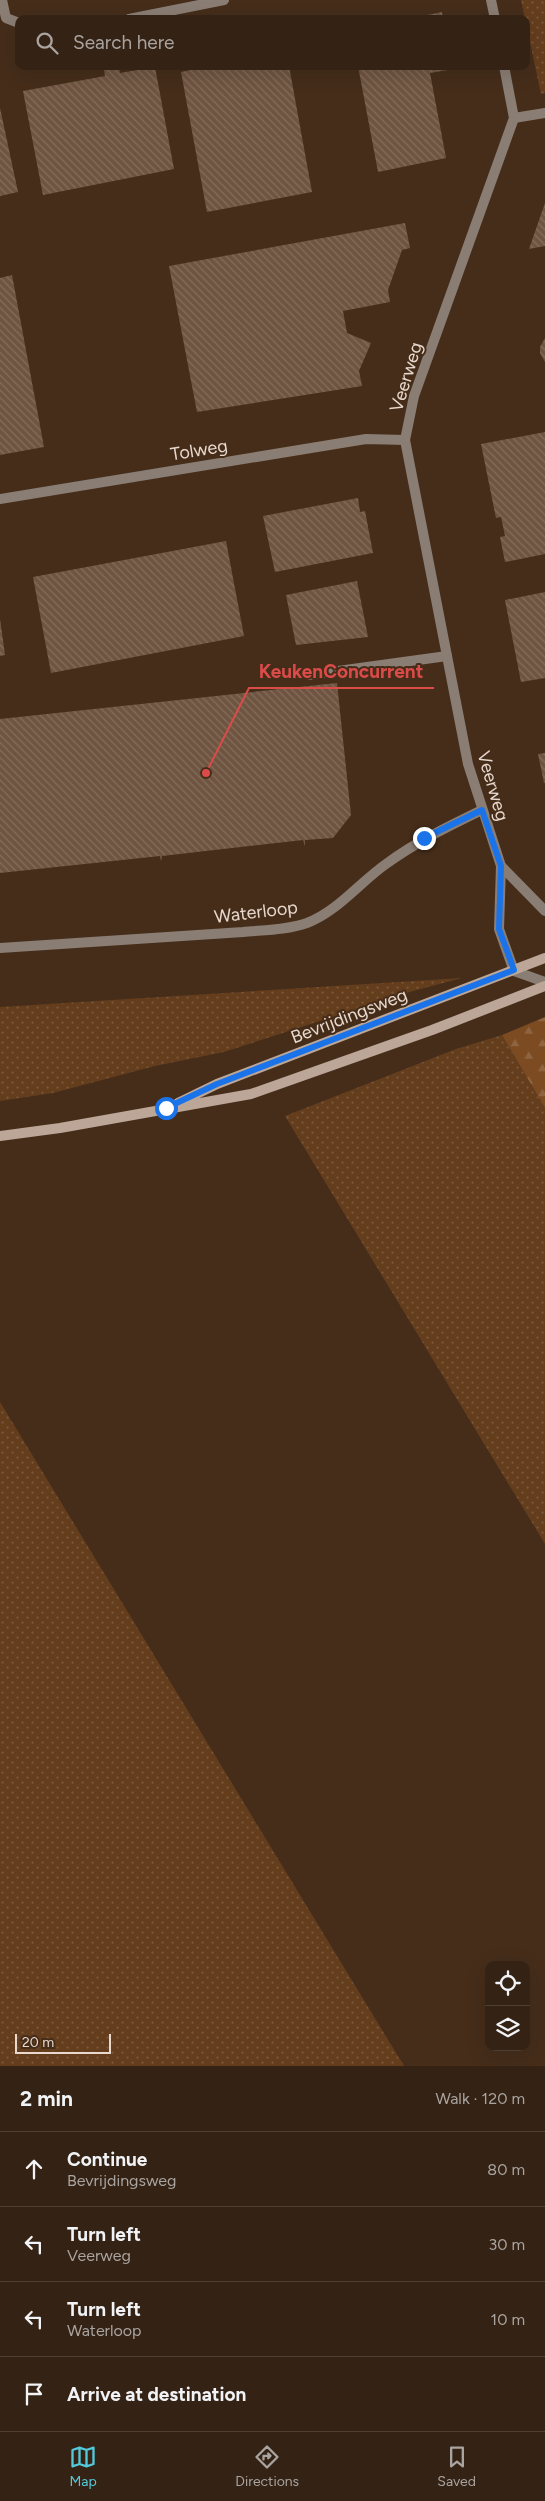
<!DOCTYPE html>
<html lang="en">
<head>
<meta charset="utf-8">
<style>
  :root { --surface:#342214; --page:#3c2a1d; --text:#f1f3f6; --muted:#a9a4a0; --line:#4e3f34; --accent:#53cadc }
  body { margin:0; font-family:Figtree,sans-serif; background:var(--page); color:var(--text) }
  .controls { position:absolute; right:15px; bottom:15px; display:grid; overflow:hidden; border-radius:10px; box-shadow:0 5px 20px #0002 }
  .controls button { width:45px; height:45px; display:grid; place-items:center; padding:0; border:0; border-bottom:1px solid var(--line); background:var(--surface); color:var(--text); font:25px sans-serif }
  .scale { position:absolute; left:15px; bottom:12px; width:96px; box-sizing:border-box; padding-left:5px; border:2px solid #e8d8cd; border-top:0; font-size:14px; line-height:18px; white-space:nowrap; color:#e8d8cd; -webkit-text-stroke:4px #452d1a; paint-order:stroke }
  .stop { position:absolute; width:15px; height:15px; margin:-11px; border:4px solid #1a73e8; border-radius:50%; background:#fff }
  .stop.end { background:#1a73e8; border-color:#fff; box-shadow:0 1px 5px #0008 }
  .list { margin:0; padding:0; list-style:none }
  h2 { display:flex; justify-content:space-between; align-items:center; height:65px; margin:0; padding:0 20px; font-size:21px }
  h2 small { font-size:16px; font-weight:400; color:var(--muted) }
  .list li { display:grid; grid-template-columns:32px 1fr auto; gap:15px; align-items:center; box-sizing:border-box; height:75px; padding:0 20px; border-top:1px solid var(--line) }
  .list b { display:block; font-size:19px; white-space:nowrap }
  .list p { margin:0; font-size:16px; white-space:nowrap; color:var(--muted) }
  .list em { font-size:16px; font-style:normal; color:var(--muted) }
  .icon { flex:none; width:28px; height:28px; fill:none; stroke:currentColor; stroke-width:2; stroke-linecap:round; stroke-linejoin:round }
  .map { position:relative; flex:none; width:545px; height:2066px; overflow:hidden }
  .search { position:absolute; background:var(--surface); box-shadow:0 5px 20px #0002; left:15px; right:15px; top:15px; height:55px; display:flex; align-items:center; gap:12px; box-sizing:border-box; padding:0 18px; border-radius:10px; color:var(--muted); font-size:19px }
  .sheet { height:365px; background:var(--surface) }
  nav { display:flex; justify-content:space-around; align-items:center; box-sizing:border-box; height:70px; border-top:1px solid var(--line); background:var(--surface); font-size:14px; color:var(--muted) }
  nav a { display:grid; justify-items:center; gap:2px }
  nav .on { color:var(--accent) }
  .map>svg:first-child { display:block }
</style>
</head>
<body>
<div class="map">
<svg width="545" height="2066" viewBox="0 0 545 2066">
  <defs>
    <pattern id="grass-dots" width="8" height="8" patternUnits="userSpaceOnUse" patternTransform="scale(1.25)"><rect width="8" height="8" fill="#643d1d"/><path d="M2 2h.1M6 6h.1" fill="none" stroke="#7a583d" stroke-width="1.8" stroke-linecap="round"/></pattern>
    <pattern id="forest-firs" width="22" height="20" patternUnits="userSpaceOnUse" patternTransform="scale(1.25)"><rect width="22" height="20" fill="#7c4b21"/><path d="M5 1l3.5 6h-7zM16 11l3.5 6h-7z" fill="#8f6440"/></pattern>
    <pattern id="building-back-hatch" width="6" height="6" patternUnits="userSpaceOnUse" patternTransform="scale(1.25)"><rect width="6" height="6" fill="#6f5541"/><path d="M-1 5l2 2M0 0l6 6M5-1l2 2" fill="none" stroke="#846d5b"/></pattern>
  </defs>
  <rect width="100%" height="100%" fill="#452d1a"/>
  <g fill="url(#grass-dots)">
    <polygon points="521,0 545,0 545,93 541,94"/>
    <polygon points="462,978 413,991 224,1052 155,1066 53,1093 0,1101 0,1007"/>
    <polygon points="502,1035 545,1108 545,1544 285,1116 456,1049"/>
    <polygon points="0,1402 404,2066 0,2066"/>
  </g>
  <polygon fill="url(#forest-firs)" points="545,1017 545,1108 502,1035"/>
  <g fill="url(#building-back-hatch)">
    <polygon points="442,12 443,19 413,19 413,18"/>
    <polygon points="210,66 289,66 312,192 207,212 181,72"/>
    <polygon points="358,66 453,66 453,69 430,73 446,158 378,172"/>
    <polygon points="119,67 120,73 155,67 174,169 43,195 23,91 105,76 104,70"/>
    <polygon points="0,108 18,192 0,196"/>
    <polygon points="545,203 545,246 529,249"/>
    <polygon points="405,223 410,248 402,250 388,290 390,302 343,311 347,333 371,343 359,371 362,386 197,412 169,266"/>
    <polygon points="12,275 44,447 0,455 0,278"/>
    <polygon points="545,338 545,362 540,353 540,347"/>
    <polygon points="545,432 545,554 505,562 500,537 505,536 501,517 496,518 481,444"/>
    <polygon points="358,498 360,512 365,511 373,553 275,572 263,516"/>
    <polygon points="226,541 244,636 51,673 33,577"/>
    <polygon points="357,581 368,637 296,645 286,595"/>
    <polygon points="545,592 545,678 521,682 505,600"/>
    <polygon points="0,619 5,655 0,656"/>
    <polygon points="337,683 351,815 333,838 305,840 305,846 303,840 162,856 161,861 160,856 0,873 0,719"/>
    <polygon points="545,753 545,783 544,783 538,754"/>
  </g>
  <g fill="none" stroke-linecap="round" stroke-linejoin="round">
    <polyline stroke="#8a7d74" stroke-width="10" points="309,675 447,656"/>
    <g stroke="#8a7d74" stroke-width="10">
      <polyline points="2,0 6,18 19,23"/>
      <polyline points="491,0 495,19"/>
      <polyline points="129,19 224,0"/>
      <polyline points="504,66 514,118 414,396 405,440 468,764 501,866 499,929 514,971 545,982"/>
      <polyline points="514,118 545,113"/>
      <polyline points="0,499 366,439 405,440"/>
      <polyline points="501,866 545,911"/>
      <path d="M0 948 243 932C264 930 287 930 307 923 338 911 359 883 386 864 416 842 449 826 482 810"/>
    </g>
    <g stroke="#bba698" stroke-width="10">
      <polyline points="178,1103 217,1084 545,958"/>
      <polyline points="0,1136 60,1128 251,1094 432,1030 545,986"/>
    </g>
  </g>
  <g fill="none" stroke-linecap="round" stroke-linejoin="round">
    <polyline stroke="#1a73e8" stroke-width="6" points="166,1108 217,1084 514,970 499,929 501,866 482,810 424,838"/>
  </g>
  <g text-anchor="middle" stroke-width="4" stroke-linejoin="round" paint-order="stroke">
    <g font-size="18" fill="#e8d8cd" stroke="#452d1a">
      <text transform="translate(406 377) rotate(-73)" y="6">Veerweg</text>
      <text transform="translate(199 450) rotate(-9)" y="6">Tolweg</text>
      <text transform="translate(493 786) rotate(74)" y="6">Veerweg</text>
      <text transform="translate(256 912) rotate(-7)" y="6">Waterloop</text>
      <text transform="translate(349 1016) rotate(-21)" y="6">Bevrijdingsweg</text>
    </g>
  </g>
  <path fill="none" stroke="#da4b49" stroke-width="2" d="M206 773L249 688H434"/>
  <circle fill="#da4b49" stroke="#452d1a" stroke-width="2" cx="206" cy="773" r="5"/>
  <g font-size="19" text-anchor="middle" font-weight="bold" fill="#da4b49" stroke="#452d1a" stroke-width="4" stroke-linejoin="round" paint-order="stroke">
    <text x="341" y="678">KeukenConcurrent</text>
  </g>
</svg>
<div class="controls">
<button><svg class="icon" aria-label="locate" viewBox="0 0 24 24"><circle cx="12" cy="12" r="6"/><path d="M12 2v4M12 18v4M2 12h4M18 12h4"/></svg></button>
<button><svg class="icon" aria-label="layers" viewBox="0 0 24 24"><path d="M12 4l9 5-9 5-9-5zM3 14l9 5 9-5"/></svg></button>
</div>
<div class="scale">20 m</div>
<div class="stop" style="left:166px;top:1108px"></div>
<div class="stop end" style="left:424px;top:838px"></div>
<div class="search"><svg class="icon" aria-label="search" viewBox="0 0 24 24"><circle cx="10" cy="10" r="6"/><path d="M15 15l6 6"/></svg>Search here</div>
</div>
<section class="sheet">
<h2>2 min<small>Walk · 120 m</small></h2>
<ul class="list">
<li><svg class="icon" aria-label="ahead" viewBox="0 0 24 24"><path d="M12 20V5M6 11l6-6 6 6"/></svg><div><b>Continue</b><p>Bevrijdingsweg</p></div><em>80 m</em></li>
<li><svg class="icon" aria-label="left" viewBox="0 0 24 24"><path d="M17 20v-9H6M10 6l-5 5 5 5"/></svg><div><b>Turn left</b><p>Veerweg</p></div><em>30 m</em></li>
<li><svg class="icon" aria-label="left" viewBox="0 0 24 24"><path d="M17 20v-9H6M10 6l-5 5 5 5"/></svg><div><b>Turn left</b><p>Waterloop</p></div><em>10 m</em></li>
<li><svg class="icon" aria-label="arrive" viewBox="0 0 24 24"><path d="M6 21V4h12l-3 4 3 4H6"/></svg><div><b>Arrive at destination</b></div></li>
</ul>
</section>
<nav>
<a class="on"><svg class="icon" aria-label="map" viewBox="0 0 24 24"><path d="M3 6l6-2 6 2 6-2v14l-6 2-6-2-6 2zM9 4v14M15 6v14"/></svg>Map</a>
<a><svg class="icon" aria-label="directions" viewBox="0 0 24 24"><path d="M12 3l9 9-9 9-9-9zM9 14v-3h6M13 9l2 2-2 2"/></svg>Directions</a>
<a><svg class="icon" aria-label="saved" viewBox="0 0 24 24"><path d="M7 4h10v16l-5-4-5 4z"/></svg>Saved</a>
</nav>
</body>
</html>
